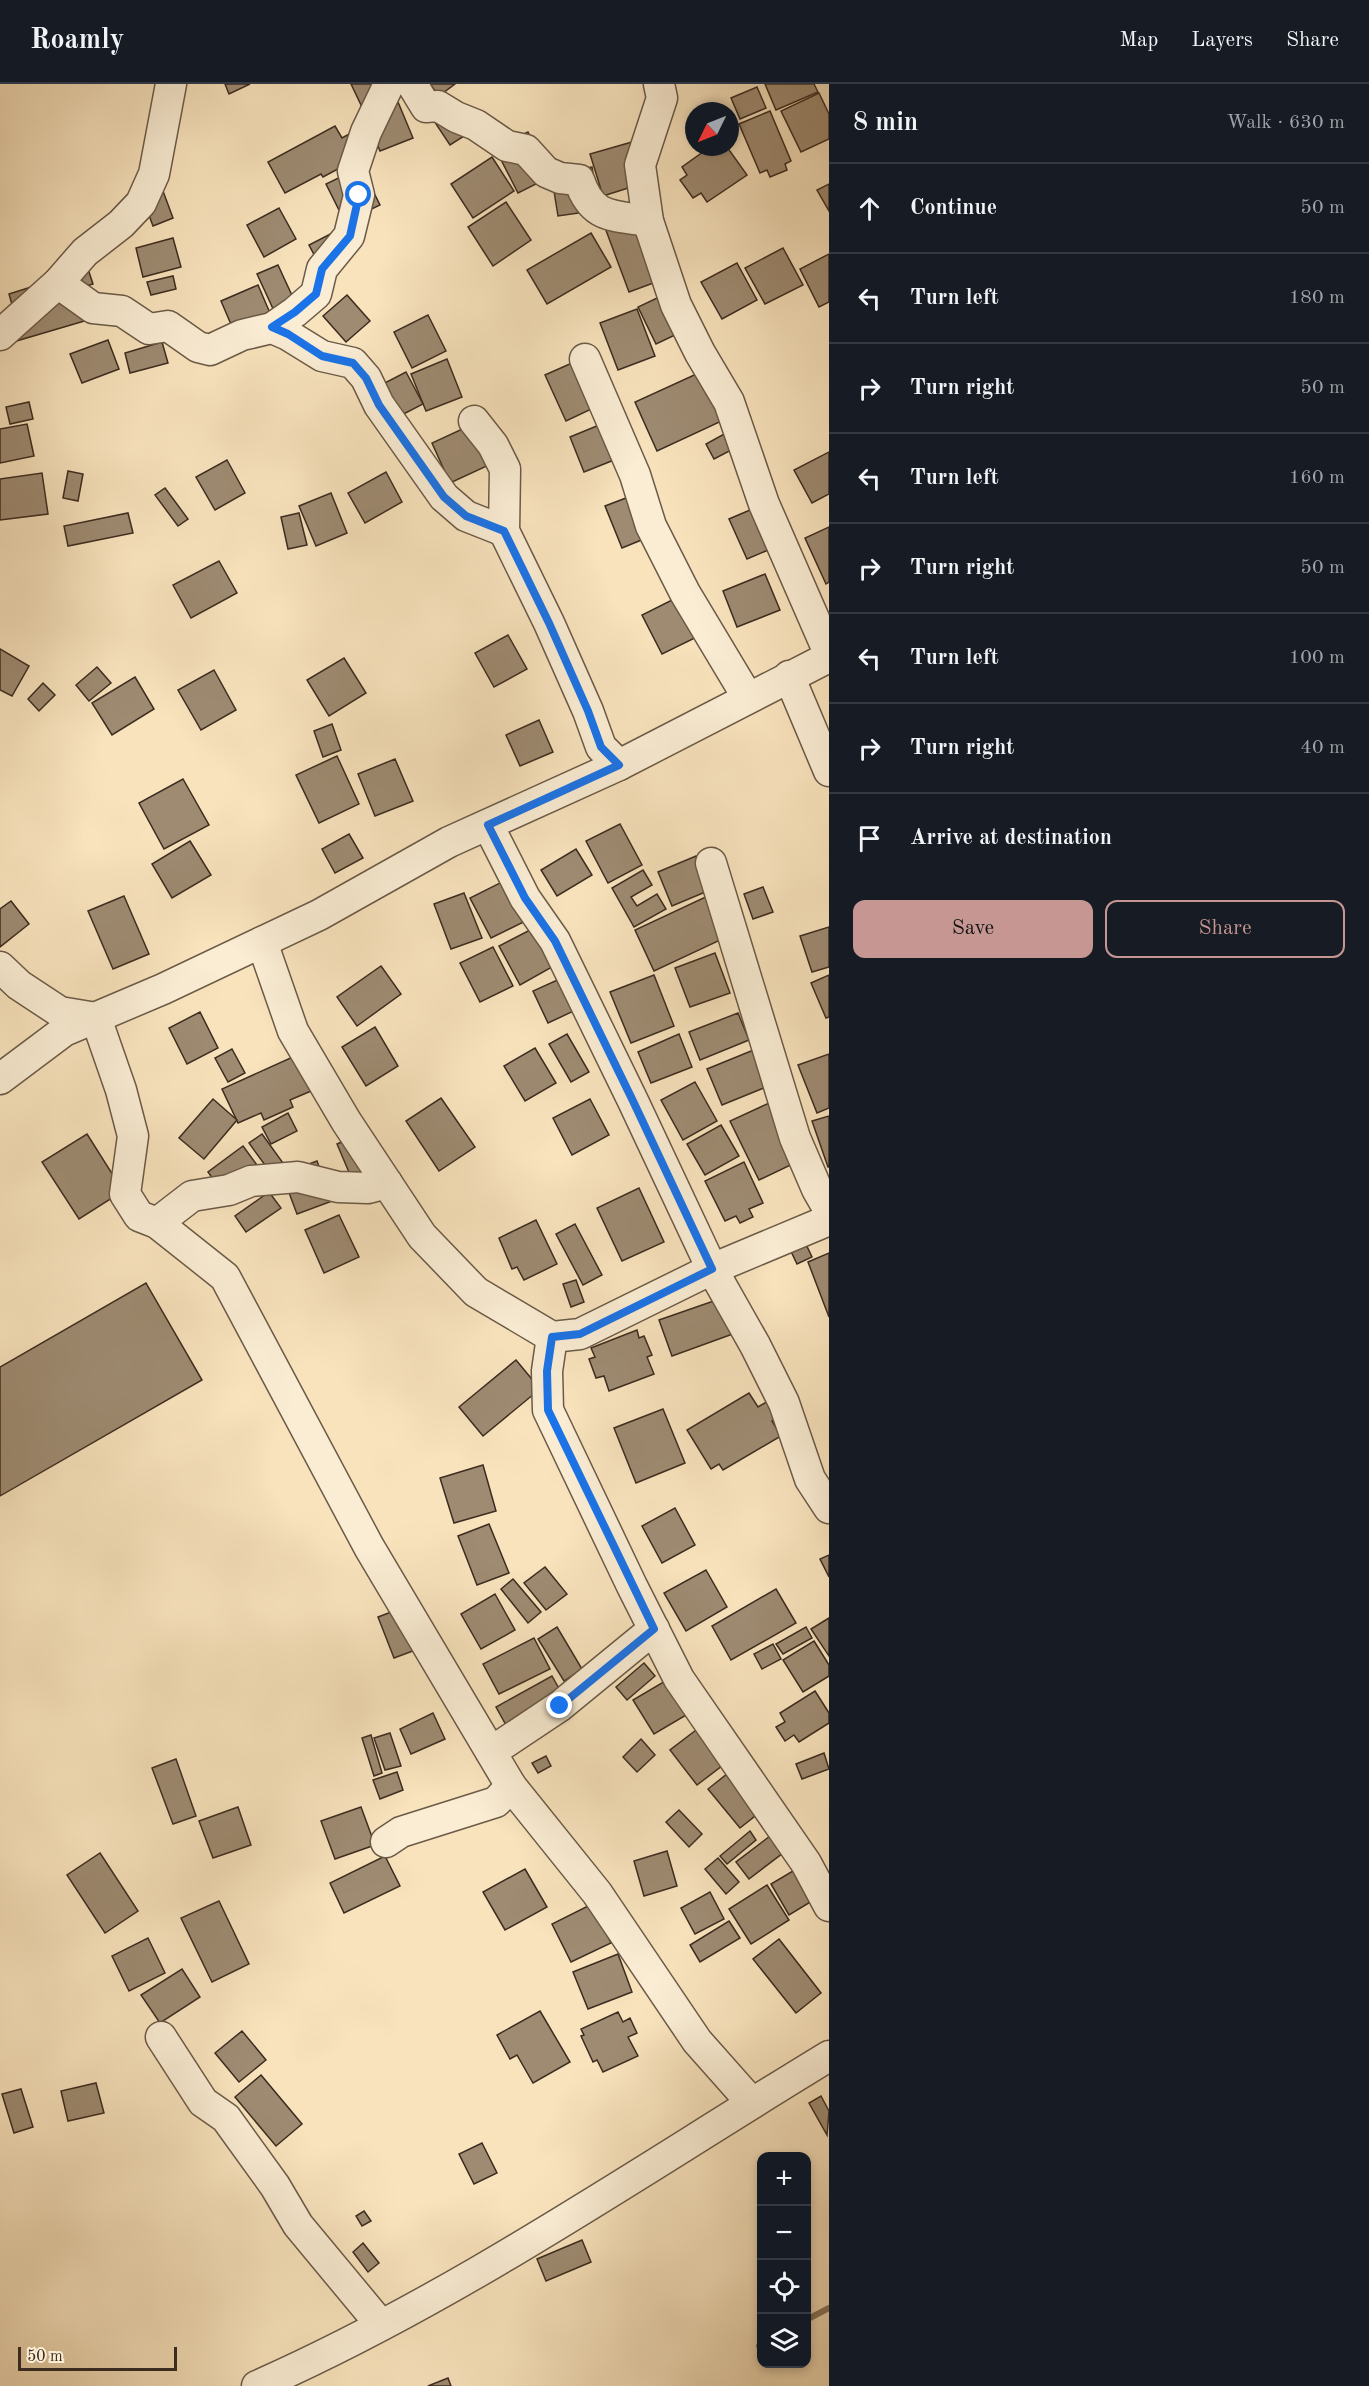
<!DOCTYPE html>
<html lang="en">
<head>
<meta charset="utf-8">
<style>
  :root { --surface:#171b24; --page:#20242c; --text:#f1f3f6; --muted:#9ea1a6; --line:#363941; --accent:#c59692 }
  body { margin:0; font-family:"Old Standard TT",serif; background:var(--page); color:var(--text) }
  .controls { position:absolute; right:18px; bottom:18px; display:grid; overflow:hidden; border-radius:12px; box-shadow:0 3px 9px #0003 }
  .controls button { width:54px; height:54px; display:grid; place-items:center; padding:0; border:0; border-bottom:2px solid var(--line); background:var(--surface); color:var(--text); font:30px sans-serif }
  .compass { position:absolute; left:685px; top:18px; width:54px; height:54px; border-radius:50%; background:var(--surface); box-shadow:0 3px 9px #0003; rotate:227deg }
  .scale { position:absolute; left:18px; bottom:15px; width:159px; box-sizing:border-box; padding-left:6px; border:3px solid #3c2c20; border-top:0; font-size:16px; line-height:21px; white-space:nowrap; color:#3c2c20; -webkit-text-stroke:4px #faedd4; paint-order:stroke }
  .stop { position:absolute; width:18px; height:18px; margin:-14px; border:4px solid #1a73e8; border-radius:50%; background:#fff }
  .stop.end { background:#1a73e8; border-color:#fff; box-shadow:0 2px 6px #0008 }
  .list { margin:0; padding:0; list-style:none }
  h2 { display:flex; justify-content:space-between; align-items:center; height:78px; margin:0; padding:0 24px; font-size:26px }
  h2 small { font-size:20px; font-weight:400; color:var(--muted) }
  .list li { display:grid; grid-template-columns:39px 1fr auto; gap:18px; align-items:center; box-sizing:border-box; height:90px; padding:0 24px; border-top:2px solid var(--line) }
  .list b { display:block; font-size:22px; white-space:nowrap }
  .list em { font-size:20px; font-style:normal; color:var(--muted) }
  .actions { display:flex; gap:12px; padding:18px 24px }
  .actions a { flex:1; padding:14px 0; border:2px solid var(--accent); border-radius:12px; text-align:center; font-size:21px; color:var(--accent) }
  .actions .main { background:var(--accent); color:#111 }
  .icon { flex:none; width:33px; height:33px; fill:none; stroke:currentColor; stroke-width:2; stroke-linecap:round; stroke-linejoin:round }
  .map { position:relative; flex:none; width:829px; height:2302px; overflow:hidden }
  header { display:flex; align-items:center; gap:36px; box-sizing:border-box; height:84px; padding:0 30px; background:var(--surface); border-bottom:2px solid var(--line) }
  header strong { font-size:28px }
  nav { display:flex; gap:33px; margin-inline-start:auto; font-size:21px }
  main { display:flex }
  aside { flex:1; background:var(--surface) }
  .map>svg:first-child { display:block }
</style>
</head>
<body>
<header>
<strong>Roamly</strong>
<nav><a>Map</a><a>Layers</a><a>Share</a></nav>
</header>
<main>
<div class="map">
<svg width="829" height="2302" viewBox="0 0 829 2302">
  <rect width="100%" height="100%" fill="#f8e3bd"/>
  <filter id="stains"><feTurbulence type="fractalNoise" baseFrequency=".00333" numOctaves="4"/><feColorMatrix values="0 0 0 0 .2 0 0 0 0 .09 0 0 0 0 .02 0 0 0 .5 -.17"/></filter>
  <radialGradient id="worn" r=".72"><stop offset=".6" stop-color="#630" stop-opacity="0"/><stop offset="1" stop-color="#630" stop-opacity=".3"/></radialGradient>
  <g fill="none" stroke-linecap="round" stroke-linejoin="round">
    <g stroke="#86755e" stroke-width="6">
      <polyline points="806,2236 829,2224"/>
      <polyline points="759,2262 762,2261"/>
    </g>
  </g>
  <g fill="#9e8b72" stroke="#3c2c20" stroke-width="1.5">
    <polygon points="225,0 250,0 229,10"/>
    <polygon points="351,0 390,0 362,23"/>
    <polygon points="430,0 455,0 439,12"/>
    <polygon points="765,0 814,0 818,8 776,26"/>
    <polygon points="757,3 766,24 740,35 731,14"/>
    <polygon points="819,9 829,30 829,55 801,68 781,27"/>
    <polygon points="398,18 413,54 380,67 365,31"/>
    <polygon points="770,27 791,77 785,80 787,86 770,93 767,86 760,89 739,40"/>
    <polygon points="432,34 472,47 450,61"/>
    <polygon points="335,42 342,54 351,49 364,71 323,93 321,90 285,109 268,78"/>
    <polygon points="528,48 550,93 518,109 495,64"/>
    <polygon points="632,58 644,99 603,112 590,70"/>
    <polygon points="710,63 727,63 747,91 707,118 701,109 693,114 680,96 687,91 682,83"/>
    <polygon points="492,73 514,107 473,134 451,100"/>
    <polygon points="361,83 380,121 345,138 326,100"/>
    <polygon points="592,83 599,126 558,132 551,89"/>
    <polygon points="160,99 173,134 153,142 140,107"/>
    <polygon points="829,100 829,127 817,106"/>
    <polygon points="506,118 531,156 493,182 468,143"/>
    <polygon points="637,120 664,195 629,208 601,133"/>
    <polygon points="279,124 296,155 264,173 247,141"/>
    <polygon points="340,145 318,178 309,161"/>
    <polygon points="591,149 611,183 547,220 527,186"/>
    <polygon points="173,154 181,183 143,193 136,164"/>
    <polygon points="783,164 803,201 765,220 745,184"/>
    <polygon points="829,170 829,218 819,223 800,185"/>
    <polygon points="737,179 757,216 722,235 701,198"/>
    <polygon points="278,181 296,220 275,229 257,190"/>
    <polygon points="88,185 93,200 13,224 9,210"/>
    <polygon points="173,192 176,205 151,211 147,198"/>
    <polygon points="258,201 273,236 236,252 221,217"/>
    <polygon points="674,206 692,243 656,260 638,223"/>
    <polygon points="91,209 98,233 13,258 6,234"/>
    <polygon points="347,211 370,237 346,258 323,232"/>
    <polygon points="637,225 655,272 618,286 600,239"/>
    <polygon points="428,231 446,267 412,284 394,248"/>
    <polygon points="108,256 119,285 82,299 70,270"/>
    <polygon points="162,258 168,279 130,289 125,269"/>
    <polygon points="447,275 462,313 426,327 411,290"/>
    <polygon points="581,275 602,320 566,337 545,291"/>
    <polygon points="703,287 726,335 657,367 635,318"/>
    <polygon points="406,288 423,320 394,335 377,303"/>
    <polygon points="29,318 33,335 10,340 6,323"/>
    <polygon points="604,339 619,374 584,388 570,353"/>
    <polygon points="27,340 34,372 0,379 0,345"/>
    <polygon points="471,341 489,381 450,399 432,359"/>
    <polygon points="735,344 743,360 714,375 706,360"/>
    <polygon points="829,368 829,410 812,419 794,386"/>
    <polygon points="227,376 245,409 215,426 196,393"/>
    <polygon points="68,387 83,390 78,417 63,414"/>
    <polygon points="386,388 402,418 365,439 348,409"/>
    <polygon points="42,389 48,430 0,436 0,395"/>
    <polygon points="165,404 188,435 178,442 155,411"/>
    <polygon points="331,409 347,449 316,462 299,422"/>
    <polygon points="639,409 656,450 622,464 605,422"/>
    <polygon points="764,420 782,460 747,475 729,435"/>
    <polygon points="128,429 133,449 68,462 64,442"/>
    <polygon points="299,429 307,461 288,465 281,433"/>
    <polygon points="829,443 829,498 826,500 805,454"/>
    <polygon points="219,477 237,509 191,534 173,501"/>
    <polygon points="765,490 780,526 737,543 723,507"/>
    <polygon points="682,511 701,551 662,570 642,531"/>
    <polygon points="508,551 527,585 494,603 475,569"/>
    <polygon points="0,565 29,582 12,612 0,606"/>
    <polygon points="344,574 366,609 329,632 307,596"/>
    <polygon points="97,583 111,599 89,617 76,601"/>
    <polygon points="214,586 236,626 201,646 178,606"/>
    <polygon points="135,593 154,625 112,651 92,619"/>
    <polygon points="43,599 55,611 39,627 28,615"/>
    <polygon points="539,636 553,668 520,682 506,651"/>
    <polygon points="332,640 341,666 323,673 314,647"/>
    <polygon points="337,672 359,720 319,739 296,691"/>
    <polygon points="395,675 413,717 375,732 358,690"/>
    <polygon points="183,695 209,741 164,765 139,719"/>
    <polygon points="620,740 642,781 608,799 586,757"/>
    <polygon points="349,750 363,774 335,789 322,765"/>
    <polygon points="190,757 211,791 172,814 152,780"/>
    <polygon points="576,765 592,791 557,812 541,786"/>
    <polygon points="696,772 710,806 672,822 658,788"/>
    <polygon points="643,786 652,801 631,813 637,822 657,810 666,825 634,843 612,804"/>
    <polygon points="518,790 538,831 491,854 470,814"/>
    <polygon points="763,803 773,828 753,835 744,810"/>
    <polygon points="464,809 482,854 451,865 434,820"/>
    <polygon points="712,810 731,851 654,887 635,846"/>
    <polygon points="124,812 149,870 113,885 88,827"/>
    <polygon points="11,817 29,840 0,863 0,825"/>
    <polygon points="829,843 829,883 812,888 800,852"/>
    <polygon points="532,845 552,883 520,901 499,862"/>
    <polygon points="493,863 513,902 480,918 460,879"/>
    <polygon points="715,869 730,909 690,923 675,884"/>
    <polygon points="381,882 401,910 357,942 337,913"/>
    <polygon points="654,891 674,942 631,959 610,908"/>
    <polygon points="829,891 829,933 826,934 811,899"/>
    <polygon points="564,893 578,925 548,939 533,907"/>
    <polygon points="200,928 218,964 187,980 169,944"/>
    <polygon points="738,929 749,956 700,976 689,948"/>
    <polygon points="375,943 398,982 366,1002 342,963"/>
    <polygon points="567,950 589,988 571,998 549,960"/>
    <polygon points="679,950 692,983 651,999 638,968"/>
    <polygon points="535,964 556,999 525,1017 504,982"/>
    <polygon points="232,965 245,989 228,998 215,974"/>
    <polygon points="756,965 771,1001 722,1021 707,985"/>
    <polygon points="829,970 829,1024 817,1029 798,981"/>
    <polygon points="295,972 311,1007 290,1016 293,1023 264,1036 261,1029 238,1039 222,1005"/>
    <polygon points="695,998 717,1037 683,1056 661,1016"/>
    <polygon points="441,1014 475,1063 439,1087 406,1037"/>
    <polygon points="213,1015 237,1036 204,1075 179,1054"/>
    <polygon points="590,1015 609,1051 572,1071 553,1034"/>
    <polygon points="769,1019 797,1078 759,1096 730,1037"/>
    <polygon points="288,1029 297,1047 271,1060 262,1043"/>
    <polygon points="829,1032 829,1083 828,1083 812,1037"/>
    <polygon points="721,1041 739,1072 705,1091 687,1060"/>
    <polygon points="87,1050 123,1107 79,1135 42,1078"/>
    <polygon points="262,1050 283,1079 270,1088 249,1059"/>
    <polygon points="361,1050 378,1089 354,1100 337,1060"/>
    <polygon points="243,1062 265,1092 215,1098 208,1088"/>
    <polygon points="317,1077 332,1117 297,1130 282,1090"/>
    <polygon points="744,1078 763,1119 749,1125 753,1133 740,1139 736,1132 725,1137 705,1097"/>
    <polygon points="639,1104 664,1158 622,1177 597,1124"/>
    <polygon points="269,1108 281,1124 246,1148 235,1132"/>
    <polygon points="339,1131 359,1173 324,1189 305,1146"/>
    <polygon points="536,1136 557,1180 524,1196 517,1183 512,1185 499,1154"/>
    <polygon points="575,1140 602,1191 583,1201 556,1150"/>
    <polygon points="803,1154 812,1173 797,1180 788,1161"/>
    <polygon points="829,1169 829,1233 808,1178"/>
    <polygon points="576,1196 584,1218 571,1223 563,1200"/>
    <polygon points="146,1199 202,1296 0,1412 0,1283"/>
    <polygon points="728,1212 741,1247 672,1272 659,1236"/>
    <polygon points="637,1246 639,1254 644,1252 652,1271 647,1273 654,1290 609,1307 604,1292 596,1294 589,1275 595,1273 591,1264"/>
    <polygon points="516,1276 540,1305 483,1352 459,1323"/>
    <polygon points="749,1309 758,1323 773,1314 783,1331 772,1337 781,1352 723,1386 719,1380 711,1385 687,1346"/>
    <polygon points="663,1325 685,1379 636,1399 614,1344"/>
    <polygon points="483,1381 496,1427 454,1439 440,1394"/>
    <polygon points="675,1424 695,1461 662,1479 642,1442"/>
    <polygon points="489,1440 509,1489 477,1501 458,1452"/>
    <polygon points="829,1471 829,1493 820,1475"/>
    <polygon points="545,1483 567,1510 546,1526 524,1499"/>
    <polygon points="706,1486 727,1523 686,1547 664,1509"/>
    <polygon points="513,1495 541,1528 528,1539 501,1505"/>
    <polygon points="776,1505 796,1539 731,1576 712,1542"/>
    <polygon points="495,1510 515,1546 481,1565 461,1530"/>
    <polygon points="410,1521 426,1562 394,1574 378,1533"/>
    <polygon points="829,1534 829,1572 811,1545"/>
    <polygon points="557,1543 582,1585 564,1597 538,1555"/>
    <polygon points="806,1543 812,1554 783,1570 776,1560"/>
    <polygon points="534,1554 550,1585 499,1610 483,1580"/>
    <polygon points="814,1557 829,1581 829,1592 803,1608 783,1576"/>
    <polygon points="773,1560 781,1575 762,1585 754,1570"/>
    <polygon points="644,1579 655,1592 627,1616 616,1603"/>
    <polygon points="552,1592 562,1610 506,1641 496,1623"/>
    <polygon points="672,1593 693,1627 654,1650 633,1616"/>
    <polygon points="815,1607 829,1629 829,1639 799,1658 794,1651 785,1657 776,1643 785,1638 780,1629"/>
    <polygon points="433,1629 445,1655 411,1670 400,1645"/>
    <polygon points="704,1640 731,1675 697,1701 670,1666"/>
    <polygon points="390,1649 401,1682 385,1686 374,1654"/>
    <polygon points="371,1651 382,1689 374,1692 362,1654"/>
    <polygon points="641,1655 655,1671 637,1688 623,1673"/>
    <polygon points="824,1669 829,1685 802,1695 796,1680"/>
    <polygon points="546,1672 551,1682 538,1689 532,1679"/>
    <polygon points="176,1675 196,1732 173,1740 152,1684"/>
    <polygon points="742,1678 774,1717 740,1744 708,1705"/>
    <polygon points="397,1688 403,1706 380,1715 373,1696"/>
    <polygon points="238,1723 251,1761 213,1774 199,1737"/>
    <polygon points="361,1723 375,1761 335,1775 321,1737"/>
    <polygon points="679,1726 702,1750 689,1763 666,1738"/>
    <polygon points="750,1747 756,1756 727,1780 720,1772"/>
    <polygon points="770,1752 783,1769 749,1795 736,1778"/>
    <polygon points="667,1767 677,1802 644,1812 634,1777"/>
    <polygon points="100,1769 138,1827 105,1849 67,1791"/>
    <polygon points="385,1772 400,1802 344,1829 330,1799"/>
    <polygon points="718,1774 739,1798 726,1810 705,1785"/>
    <polygon points="803,1781 822,1811 789,1831 771,1800"/>
    <polygon points="525,1785 547,1823 505,1846 483,1808"/>
    <polygon points="767,1801 789,1836 751,1860 729,1825"/>
    <polygon points="710,1808 724,1835 695,1850 681,1824"/>
    <polygon points="219,1817 249,1880 212,1898 181,1834"/>
    <polygon points="592,1820 611,1859 571,1878 552,1840"/>
    <polygon points="729,1837 740,1854 700,1878 690,1861"/>
    <polygon points="148,1854 165,1889 129,1907 112,1872"/>
    <polygon points="779,1855 821,1909 796,1929 753,1875"/>
    <polygon points="618,1870 632,1908 588,1925 573,1888"/>
    <polygon points="182,1885 200,1913 160,1939 141,1911"/>
    <polygon points="540,1927 570,1978 533,1999 517,1971 510,1975 497,1951"/>
    <polygon points="618,1928 623,1938 630,1934 637,1949 628,1953 638,1972 603,1988 597,1976 593,1978 581,1952 584,1951 581,1945"/>
    <polygon points="242,1947 266,1976 239,1998 215,1969"/>
    <polygon points="261,1991 302,2040 276,2062 235,2013"/>
    <polygon points="96,1999 104,2029 68,2037 61,2007"/>
    <polygon points="21,2005 33,2043 14,2049 2,2010"/>
    <polygon points="821,2012 829,2027 827,2051 809,2019"/>
    <polygon points="482,2059 497,2089 474,2100 459,2070"/>
    <polygon points="364,2127 371,2137 362,2142 356,2132"/>
    <polygon points="582,2156 591,2178 546,2197 537,2175"/>
    <polygon points="363,2159 379,2179 368,2188 353,2168"/>
    <polygon points="448,2294 451,2302 428,2302"/>
  </g>
  <g fill="none" stroke-linecap="round" stroke-linejoin="round">
    <defs>
      <g id="minor">
        <path d="M412 0 426 23 438 22 456 33 476 41 507 62 526 66 546 88 560 94 579 96C592 135 612 131 648 137"/>
        <polyline points="659,0 662,14 640,81 648,137 676,221 700,269 729,318 764,420 829,569"/>
        <polyline points="58,199 93,224 122,227 149,245 168,242 198,263 210,266 242,251 272,244 288,251 322,272 353,279 366,294 379,321 444,413 466,432 504,447"/>
        <polyline points="272,244 295,228 316,210 322,185 349,152 359,111 353,87 366,48 389,0"/>
        <polyline points="0,251 58,199 85,168 121,140 141,119 154,90 171,0"/>
        <polyline points="585,275 635,391 651,442 685,509 748,614"/>
        <polyline points="474,337 493,361 505,385 504,447 549,539 588,627 601,663 619,681"/>
        <polyline points="789,592 829,687"/>
        <polyline points="488,741 525,814 555,857 633,1017 712,1185 755,1261 784,1319 810,1395 829,1424"/>
        <polyline points="711,779 795,1054 817,1105 829,1126"/>
        <polyline points="262,858 293,947 346,1037 422,1152 476,1208 552,1253 580,1250 712,1185 829,1136"/>
        <polyline points="0,883 19,901 60,928 96,934 121,1006 133,1052 125,1110 139,1132 157,1139 225,1193 369,1463 511,1702 597,1809 697,1957 752,2019"/>
        <polyline points="0,995 64,947 163,905 319,831 449,758 619,681 829,573"/>
        <polyline points="157,1139 192,1112 229,1106 251,1097 298,1093 338,1103 368,1104 387,1099"/>
        <polyline points="552,1253 547,1287 548,1326 632,1502 679,1595 806,1779 829,1822"/>
        <polyline points="491,1668 560,1622 654,1545"/>
        <polyline points="386,1758 401,1748 496,1718 511,1702"/>
        <polyline points="161,1953 203,2018 226,2034 275,2102 298,2141 381,2241"/>
        <path d="M257 2302C458 2213 641 2086 829 1972"/>
      </g>
    </defs>
    <use href="#minor" stroke="#6b5a47" stroke-width="33"/>
    <use href="#minor" stroke="#faedd4" stroke-width="30"/>
  </g>
  <g fill="none" stroke-linecap="round" stroke-linejoin="round">
    <polyline stroke="#1a73e8" stroke-width="8" points="359,111 350,152 322,185 316,210 295,228 272,243 288,250 322,272 353,279 366,294 379,321 444,413 466,432 504,447 549,539 588,627 601,663 619,681 488,741 525,814 555,857 633,1017 712,1185 580,1250 552,1253 547,1287 548,1326 654,1545 560,1622"/>
  </g>
  <rect width="100%" height="100%" filter="url(#stains)"/>
  <rect width="100%" height="100%" fill="url(#worn)"/>
</svg>
<div class="controls">
<button>+</button>
<button>−</button>
<button><svg class="icon" aria-label="locate" viewBox="0 0 24 24"><circle cx="12" cy="12" r="6"/><path d="M12 2v4M12 18v4M2 12h4M18 12h4"/></svg></button>
<button><svg class="icon" aria-label="layers" viewBox="0 0 24 24"><path d="M12 4l9 5-9 5-9-5zM3 14l9 5 9-5"/></svg></button>
</div>
<svg class="compass" viewBox="-18 -18 36 36"><path d="M0-13l5 13h-10z" fill="#e53935"/><path d="M0 13l5-13h-10z" fill="#9ea1a6"/></svg>
<div class="scale">50 m</div>
<div class="stop" style="left:359px;top:111px"></div>
<div class="stop end" style="left:560px;top:1622px"></div>
</div>
<aside>
<h2>8 min<small>Walk · 630 m</small></h2>
<ul class="list">
<li><svg class="icon" aria-label="ahead" viewBox="0 0 24 24"><path d="M12 20V5M6 11l6-6 6 6"/></svg><div><b>Continue</b></div><em>50 m</em></li>
<li><svg class="icon" aria-label="left" viewBox="0 0 24 24"><path d="M17 20v-9H6M10 6l-5 5 5 5"/></svg><div><b>Turn left</b></div><em>180 m</em></li>
<li><svg class="icon" aria-label="right" viewBox="0 0 24 24"><path d="M7 20v-9h11M14 6l5 5-5 5"/></svg><div><b>Turn right</b></div><em>50 m</em></li>
<li><svg class="icon" aria-label="left" viewBox="0 0 24 24"><path d="M17 20v-9H6M10 6l-5 5 5 5"/></svg><div><b>Turn left</b></div><em>160 m</em></li>
<li><svg class="icon" aria-label="right" viewBox="0 0 24 24"><path d="M7 20v-9h11M14 6l5 5-5 5"/></svg><div><b>Turn right</b></div><em>50 m</em></li>
<li><svg class="icon" aria-label="left" viewBox="0 0 24 24"><path d="M17 20v-9H6M10 6l-5 5 5 5"/></svg><div><b>Turn left</b></div><em>100 m</em></li>
<li><svg class="icon" aria-label="right" viewBox="0 0 24 24"><path d="M7 20v-9h11M14 6l5 5-5 5"/></svg><div><b>Turn right</b></div><em>40 m</em></li>
<li><svg class="icon" aria-label="arrive" viewBox="0 0 24 24"><path d="M6 21V4h12l-3 4 3 4H6"/></svg><div><b>Arrive at destination</b></div></li>
</ul>
<div class="actions"><a class="main">Save</a><a>Share</a></div>
</aside>
</main>
</body>
</html>
